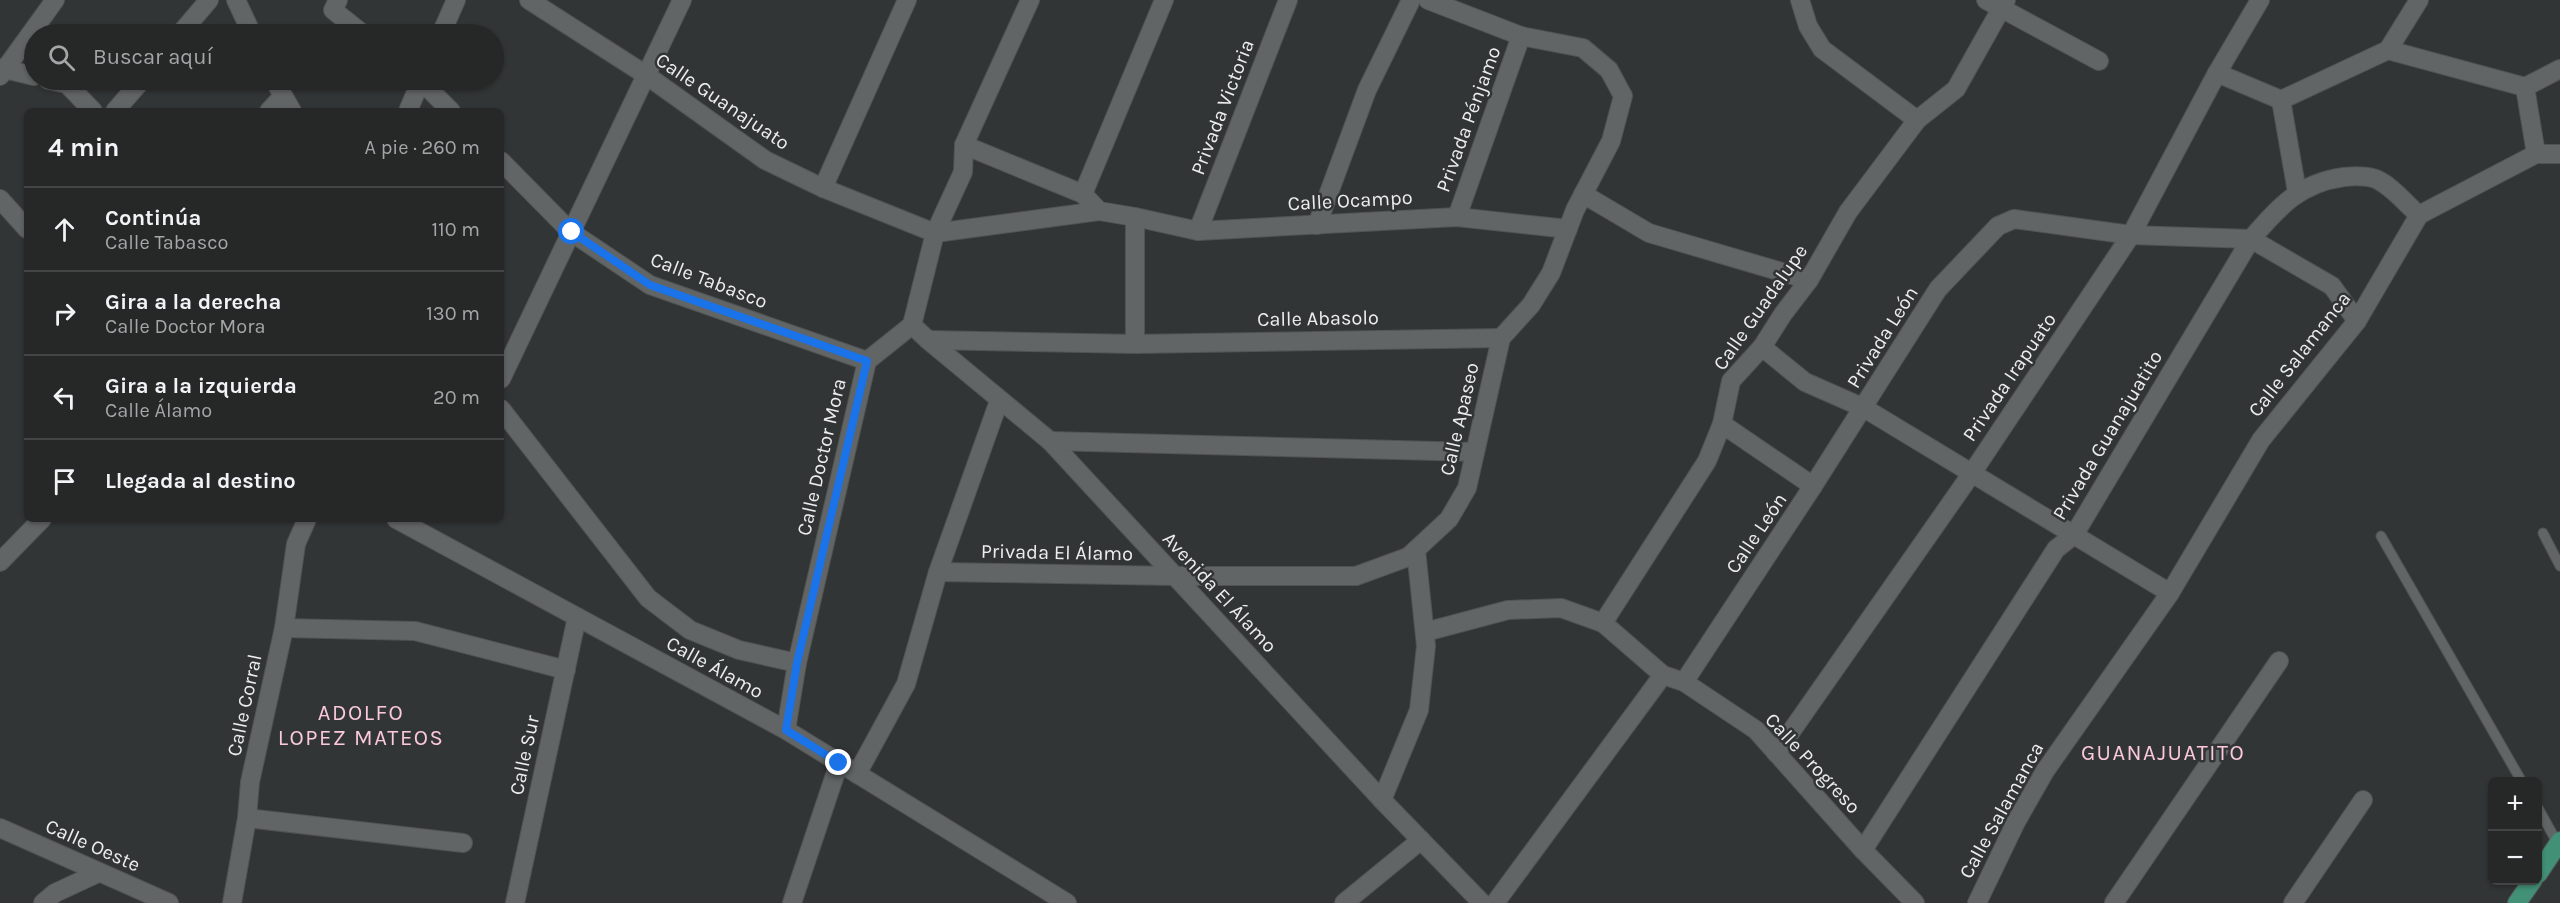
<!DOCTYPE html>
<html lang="es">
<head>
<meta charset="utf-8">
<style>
  :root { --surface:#262828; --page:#2e3030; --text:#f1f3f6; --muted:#a4a6a8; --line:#424445 }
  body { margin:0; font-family:Karla,sans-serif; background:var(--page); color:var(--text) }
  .controls { position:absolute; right:18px; bottom:18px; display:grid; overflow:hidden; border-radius:9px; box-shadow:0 2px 4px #0004 }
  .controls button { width:54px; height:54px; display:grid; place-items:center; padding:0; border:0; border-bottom:2px solid var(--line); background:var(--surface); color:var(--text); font:30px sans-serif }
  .stop { position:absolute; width:18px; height:18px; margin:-14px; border:4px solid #1a73e8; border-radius:50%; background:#fff }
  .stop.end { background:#1a73e8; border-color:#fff; box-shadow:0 2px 6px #0008 }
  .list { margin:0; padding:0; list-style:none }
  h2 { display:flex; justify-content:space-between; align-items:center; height:78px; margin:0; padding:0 24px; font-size:26px }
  h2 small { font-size:20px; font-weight:400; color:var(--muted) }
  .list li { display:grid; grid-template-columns:39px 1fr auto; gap:18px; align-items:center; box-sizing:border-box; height:84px; padding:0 24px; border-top:2px solid var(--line) }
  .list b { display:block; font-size:22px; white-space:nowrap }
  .list p { margin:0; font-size:20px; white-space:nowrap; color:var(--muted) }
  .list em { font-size:20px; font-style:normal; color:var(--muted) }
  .icon { flex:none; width:33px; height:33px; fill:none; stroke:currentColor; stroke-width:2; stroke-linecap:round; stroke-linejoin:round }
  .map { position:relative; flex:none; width:2560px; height:903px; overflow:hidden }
  .search { position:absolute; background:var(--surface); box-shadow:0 2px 4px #0004; left:24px; top:24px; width:480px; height:66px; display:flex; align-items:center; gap:15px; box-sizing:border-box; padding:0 21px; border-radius:33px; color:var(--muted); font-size:22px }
  .panel { position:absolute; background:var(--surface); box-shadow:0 2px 4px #0004; left:24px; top:108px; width:480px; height:414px; border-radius:9px }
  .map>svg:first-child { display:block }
</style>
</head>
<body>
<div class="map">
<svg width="2560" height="903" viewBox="0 0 2560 903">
  <rect width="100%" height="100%" fill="#323535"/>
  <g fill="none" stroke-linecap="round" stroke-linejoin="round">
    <defs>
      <g id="lane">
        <polyline points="2543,533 2560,566"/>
        <polyline points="2381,536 2522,782"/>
        <polyline points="2538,808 2558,844"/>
      </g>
      <g id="street">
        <polyline points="236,0 252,34"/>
        <polyline points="338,0 333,10 363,34"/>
        <polyline points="529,0 646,75 765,160 823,188 935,233 1099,211"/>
        <polyline points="1800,0 1808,26 1822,49 1917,120"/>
        <polyline points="1986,0 2099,61"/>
        <polyline points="180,34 209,0"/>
        <polyline points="441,34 456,0"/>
        <polyline points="2388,50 2419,0"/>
        <polyline points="0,68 34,76"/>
        <polyline points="2217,73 2281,100 2388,50 2525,87 2560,69"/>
        <polyline points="0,76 55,0"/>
        <polyline points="48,80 67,84 93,111"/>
        <polyline points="274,80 292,111"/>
        <polyline points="420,80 451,111"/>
        <polyline points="2525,87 2536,154"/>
        <polyline points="2281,100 2297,192"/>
        <polyline points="115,111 142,80"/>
        <polyline points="269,111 282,97"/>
        <polyline points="408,111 421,80"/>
        <polyline points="964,145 1083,194 1099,211 1135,217 1135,344"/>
        <polyline points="501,161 571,232 650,285 867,361"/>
        <polyline points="823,188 907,0"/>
        <polyline points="1083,194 1164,0"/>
        <polyline points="1583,194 1649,233 1809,280"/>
        <polyline points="0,199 27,229"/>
        <polyline points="1135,217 1198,231 1457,217 1568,229"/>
        <polyline points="1457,217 1521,36"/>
        <polyline points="1317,225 1367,90 1411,0"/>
        <polyline points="1198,231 1288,0"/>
        <polyline points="912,325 928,340 1050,441 1382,800 1482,903"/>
        <polyline points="928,340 1135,344 1501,338"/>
        <polyline points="1762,347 1805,382 1864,408 2170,593"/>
        <polyline points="501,379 682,0"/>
        <polyline points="501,409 648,598 690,630 739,650 797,663"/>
        <polyline points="1722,424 1813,486"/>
        <polyline points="1050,441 1475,452"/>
        <polyline points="396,519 786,730 1067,903"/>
        <polyline points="0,562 42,519"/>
        <polyline points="938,572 1175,576 1356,576 1408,557 1449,519 1467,488 1501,338 1531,305 1551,273 1575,210 1611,141 1623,96 1609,70 1583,48 1521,36 1428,0"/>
        <polyline points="284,628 415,631 566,670"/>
        <polyline points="1425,632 1508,610 1561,608 1603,623"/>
        <polyline points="1684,682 1813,486 1938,289 1998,226 2014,219 2131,235 2251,239 2332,286 2357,321"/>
        <polyline points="786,730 797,663 867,361 912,325 935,233 963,172 964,145 1030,0"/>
        <polyline points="1776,753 1972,473 2131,235 2217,73 2260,0"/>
        <polyline points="857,774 906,684 938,572 999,401"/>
        <polyline points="1382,800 1419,710 1426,646 1416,550"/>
        <polyline points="247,818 463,843"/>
        <polyline points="0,828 169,903"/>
        <path d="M1863 850 2056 549 2074 535 2251 239C2279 207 2299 183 2344 177 2354 176 2367 176 2376 179 2392 186 2406 204 2419 215"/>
        <polyline points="43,903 55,893 98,873"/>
        <polyline points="232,903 247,818 250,782 284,628 296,544 307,519"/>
        <polyline points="515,903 577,617"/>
        <polyline points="792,903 839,763"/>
        <polyline points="1344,903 1421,840"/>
        <polyline points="1495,903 1663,675"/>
        <polyline points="1915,903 1863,850 1756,730 1684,682 1663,675 1603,623 1707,461 1722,424 1731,381 1762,347 1783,314 1809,280 1848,212 1917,120 1956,89 2006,0"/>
        <polyline points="1977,903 2016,822 2045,771 2170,593 2261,440 2357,321 2419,215 2536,154 2560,154"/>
        <polyline points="2114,903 2279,661"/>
        <polyline points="2293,903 2363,800"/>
      </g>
      <g id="primary">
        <polyline points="2538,874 2560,841"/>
        <polyline points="2517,903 2533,880"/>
      </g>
    </defs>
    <use href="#lane" stroke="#515353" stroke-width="11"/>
    <use href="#street" stroke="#515353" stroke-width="20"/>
    <use href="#primary" stroke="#515353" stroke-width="20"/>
    <use href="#lane" stroke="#616565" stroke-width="9"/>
    <use href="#street" stroke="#616565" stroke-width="18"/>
    <use href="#primary" stroke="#429076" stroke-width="18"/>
  </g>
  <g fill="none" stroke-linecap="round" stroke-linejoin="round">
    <polyline stroke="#1a73e8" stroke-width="8" points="572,232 650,285 867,361 797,663 786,730 839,763"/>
  </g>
  <g text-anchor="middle" stroke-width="5" stroke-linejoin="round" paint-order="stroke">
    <g font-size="20" fill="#eceeee" stroke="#323535">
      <text transform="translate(723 101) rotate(34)" y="7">Calle Guanajuato</text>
      <text transform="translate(1222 107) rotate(-69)" y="7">Privada Victoria</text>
      <text transform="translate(1468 119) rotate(-70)" y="7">Privada Pénjamo</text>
      <text transform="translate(1350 200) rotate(-3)" y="7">Calle Ocampo</text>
      <text transform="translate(709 280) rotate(21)" y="7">Calle Tabasco</text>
      <text transform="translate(1760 307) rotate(-55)" y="7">Calle Guadalupe</text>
      <text transform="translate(1318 318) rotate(-1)" y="7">Calle Abasolo</text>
      <text transform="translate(1882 337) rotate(-58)" y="7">Privada León</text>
      <text transform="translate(2299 354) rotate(-52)" y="7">Calle Salamanca</text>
      <text transform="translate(2009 377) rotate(-56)" y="7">Privada Irapuato</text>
      <text transform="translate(1459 419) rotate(-77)" y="7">Calle Apaseo</text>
      <text transform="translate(2107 435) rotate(-59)" y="7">Privada Guanajuatito</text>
      <text transform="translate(821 457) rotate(-77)" y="7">Calle Doctor Mora</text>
      <text transform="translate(1756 533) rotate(-56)" y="7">Calle León</text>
      <text transform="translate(1057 552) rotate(1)" y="7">Privada El Álamo</text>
      <text transform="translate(1220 592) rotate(47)" y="7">Avenida El Álamo</text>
      <text transform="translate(715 667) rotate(29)" y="7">Calle Álamo</text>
      <text transform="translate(244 705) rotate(-78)" y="7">Calle Corral</text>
      <text transform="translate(524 755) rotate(-78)" y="7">Calle Sur</text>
      <text transform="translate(1813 763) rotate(47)" y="7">Calle Progreso</text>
      <text transform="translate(2001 810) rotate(-61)" y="7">Calle Salamanca</text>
      <text transform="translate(93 845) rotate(24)" y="7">Calle Oeste</text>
    </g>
    <g font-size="22" letter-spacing="1.5" fill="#fbc9d9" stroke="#323535">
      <text x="361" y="720">ADOLFO<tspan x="361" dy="25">LOPEZ MATEOS</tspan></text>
      <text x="2163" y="760">GUANAJUATITO</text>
    </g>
  </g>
</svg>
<div class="controls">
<button>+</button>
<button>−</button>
</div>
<div class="stop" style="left:572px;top:232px"></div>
<div class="stop end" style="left:839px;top:763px"></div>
<div class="search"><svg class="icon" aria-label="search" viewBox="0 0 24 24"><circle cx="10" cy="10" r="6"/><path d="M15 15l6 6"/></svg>Buscar aquí</div>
<section class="panel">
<h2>4 min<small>A pie · 260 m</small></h2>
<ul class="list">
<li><svg class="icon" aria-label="ahead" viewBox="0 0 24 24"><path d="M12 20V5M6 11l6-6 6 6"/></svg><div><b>Continúa</b><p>Calle Tabasco</p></div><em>110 m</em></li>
<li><svg class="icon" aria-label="right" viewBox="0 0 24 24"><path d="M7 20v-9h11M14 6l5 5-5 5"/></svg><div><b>Gira a la derecha</b><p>Calle Doctor Mora</p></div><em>130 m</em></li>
<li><svg class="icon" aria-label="left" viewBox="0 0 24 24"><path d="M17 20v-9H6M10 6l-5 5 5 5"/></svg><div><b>Gira a la izquierda</b><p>Calle Álamo</p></div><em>20 m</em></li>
<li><svg class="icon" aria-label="arrive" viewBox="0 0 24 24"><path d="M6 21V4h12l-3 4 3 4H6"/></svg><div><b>Llegada al destino</b></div></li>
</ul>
</section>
</div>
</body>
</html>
